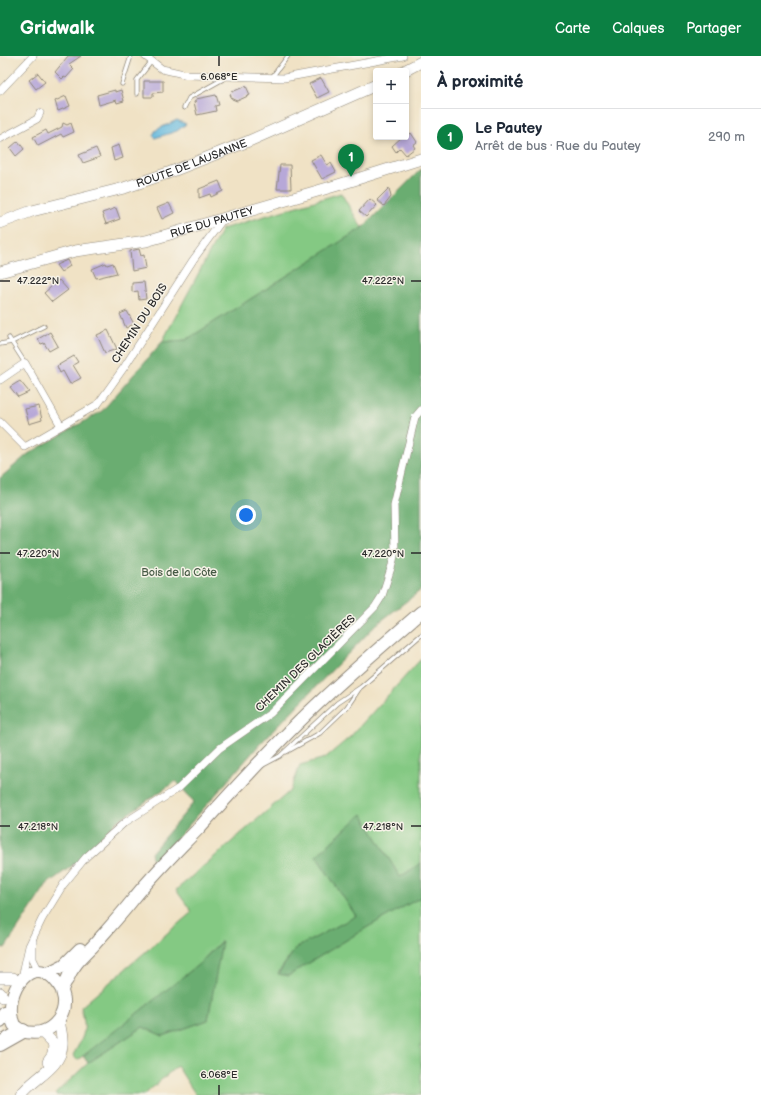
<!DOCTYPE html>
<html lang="fr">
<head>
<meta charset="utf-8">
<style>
  :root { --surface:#fff; --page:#f2f2f3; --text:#1f2937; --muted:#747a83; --line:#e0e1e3; --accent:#0b8043 }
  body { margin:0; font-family:"Balsamiq Sans",sans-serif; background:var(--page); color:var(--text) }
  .controls { position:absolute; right:12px; top:12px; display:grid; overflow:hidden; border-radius:4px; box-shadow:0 2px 6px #0003 }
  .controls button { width:36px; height:36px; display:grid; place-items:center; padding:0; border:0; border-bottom:1px solid var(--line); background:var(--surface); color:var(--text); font:20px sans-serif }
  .you { position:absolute; left:246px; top:459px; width:14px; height:14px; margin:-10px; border:3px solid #fff; border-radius:50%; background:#1a73e8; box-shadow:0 0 0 6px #1a73e833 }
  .badge { display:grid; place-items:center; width:26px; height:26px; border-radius:50%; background:var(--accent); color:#fff; font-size:13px; font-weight:700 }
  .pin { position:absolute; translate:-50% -33px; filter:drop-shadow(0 1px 2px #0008) }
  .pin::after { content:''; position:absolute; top:21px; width:14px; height:12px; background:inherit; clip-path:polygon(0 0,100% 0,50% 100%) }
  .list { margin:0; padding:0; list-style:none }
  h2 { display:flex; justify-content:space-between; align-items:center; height:52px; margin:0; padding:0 16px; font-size:17px }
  h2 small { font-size:13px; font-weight:400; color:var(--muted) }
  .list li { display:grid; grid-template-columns:26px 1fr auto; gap:12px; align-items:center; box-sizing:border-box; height:56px; padding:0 16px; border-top:1px solid var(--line) }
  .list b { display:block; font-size:15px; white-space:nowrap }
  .list p { margin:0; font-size:13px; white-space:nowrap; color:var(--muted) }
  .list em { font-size:13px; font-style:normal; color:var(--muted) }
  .map { position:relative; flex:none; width:421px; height:1039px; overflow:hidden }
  header { display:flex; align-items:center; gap:24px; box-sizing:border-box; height:56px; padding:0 20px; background:var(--accent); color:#fff }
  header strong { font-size:19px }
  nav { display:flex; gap:22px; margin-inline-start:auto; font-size:14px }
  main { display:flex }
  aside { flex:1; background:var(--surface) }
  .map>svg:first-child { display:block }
</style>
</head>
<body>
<header>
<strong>Gridwalk</strong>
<nav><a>Carte</a><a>Calques</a><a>Partager</a></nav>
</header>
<main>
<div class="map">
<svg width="421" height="1039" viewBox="0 0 421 1039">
  <rect width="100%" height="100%" fill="#f7f3e8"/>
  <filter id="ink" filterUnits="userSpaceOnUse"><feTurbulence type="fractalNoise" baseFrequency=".025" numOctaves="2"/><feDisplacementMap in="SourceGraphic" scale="8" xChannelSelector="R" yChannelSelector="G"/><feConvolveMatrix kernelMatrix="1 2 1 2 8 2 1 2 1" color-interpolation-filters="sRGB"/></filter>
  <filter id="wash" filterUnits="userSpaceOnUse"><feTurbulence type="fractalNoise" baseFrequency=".012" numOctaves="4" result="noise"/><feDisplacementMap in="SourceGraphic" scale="16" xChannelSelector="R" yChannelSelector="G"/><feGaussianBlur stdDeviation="0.9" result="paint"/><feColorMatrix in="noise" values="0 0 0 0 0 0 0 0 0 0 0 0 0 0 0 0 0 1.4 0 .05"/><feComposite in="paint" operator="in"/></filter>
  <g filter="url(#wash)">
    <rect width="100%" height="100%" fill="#f0e2c5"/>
    <g fill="#84c983" stroke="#587a57">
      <polygon points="341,137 362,172 186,284 162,286 222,173"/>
      <path d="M421 603V807L400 821 362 758 316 800 356 860 296 892 278 917 288 920 366 872 421 841V1039H196L177 1010 144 1039H56L55 1038 88 1007 143 971 163 980 208 964 221 885 198 909 90 995 77 1004 73 999C85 978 87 975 81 951L192 856 176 834 291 734 300 709 325 702 350 681Z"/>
    </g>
    <g fill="#6bad71" stroke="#4b6c4e">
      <polygon points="421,113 421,534 377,568 260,688 154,809 151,797 194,746 176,725 116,766 76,807 47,828 5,892 0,891 0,422 28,398 102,355 162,286 186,284 362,172"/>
      <polygon points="362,758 400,821 421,807 421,841 366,872 288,920 278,918 296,892 356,860 316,800"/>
      <polygon points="222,885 208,964 163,980 143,971 88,1007 83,1000 198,909"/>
    </g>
    <polygon fill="#60b7dd" stroke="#467184" points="177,64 186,68 177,75 155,82 153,79 156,74"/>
    <g id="blocks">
      <g fill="#b7a8d8">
        <polygon points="68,0 81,0 69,8 74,13 66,22 64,21 62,23 55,16"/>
        <polygon points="38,17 45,26 36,33 29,24"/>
        <polygon points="321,22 329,36 317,42 309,28"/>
        <polygon points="144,25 163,25 163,36 153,37 153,41 144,41"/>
        <polygon points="246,30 250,39 237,45 232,43 230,38 232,36"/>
        <polygon points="115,34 115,36 121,34 124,45 117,47 116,44 99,49 97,39"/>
        <polygon points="216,39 219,49 215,50 216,55 197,59 194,46 196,45 196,43"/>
        <polygon points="66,40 70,50 58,55 55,45"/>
        <polygon points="63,67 67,69 71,67 74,76 63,81 61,78 38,90 33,81 46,74 48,78 62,71"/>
        <polygon points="411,77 417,86 413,89 415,92 406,99 400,92 396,96 392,90 402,81 406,81"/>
        <polygon points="18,85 24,93 16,100 10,92"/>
        <polygon points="119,89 123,102 114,105 111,92"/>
        <polygon points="96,92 100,101 83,107 79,99"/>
        <polygon points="321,99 327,109 331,107 336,116 322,123 311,104"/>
        <polygon points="280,109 290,109 291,133 277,133"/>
        <polygon points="219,125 223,135 211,141 210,138 199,142 199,133"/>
        <polygon points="389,132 391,141 384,150 377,144"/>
        <polygon points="370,143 377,149 366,161 359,155"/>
        <polygon points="169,147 174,157 162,163 157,152"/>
        <polygon points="116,152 120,163 106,168 102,157"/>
        <polygon points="139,193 141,200 144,199 146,212 132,215 130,195"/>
        <polygon points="67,204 70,210 61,216 56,209"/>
        <polygon points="106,207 107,209 113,207 117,217 96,222 92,213"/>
        <polygon points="59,224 68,234 52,246 44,237"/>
        <polygon points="144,226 146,243 139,244 138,235 132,236 132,227"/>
        <polygon points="127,255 134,268 126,272 120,258"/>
        <polygon points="108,274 117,293 105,297 97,279"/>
        <polygon points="50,276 58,290 49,295 44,287 41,288 38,283"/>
        <polygon points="74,300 78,306 73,309 81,322 70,328 63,315 60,317 57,310"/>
        <polygon points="20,325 29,336 18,341 10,331"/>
        <polygon points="39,350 42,364 29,368 25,353"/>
      </g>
    </g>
  </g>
  <g filter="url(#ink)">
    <use href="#blocks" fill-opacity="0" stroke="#8e8678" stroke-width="1"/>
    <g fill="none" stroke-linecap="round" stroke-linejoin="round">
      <defs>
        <g id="lane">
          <polyline points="272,21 288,0"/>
          <polyline points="122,28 131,0"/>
          <polyline points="137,38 137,24 151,6"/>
          <polyline points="184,52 189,42 225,22"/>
          <polyline points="9,282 25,307"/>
          <polyline points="0,288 12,286 44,270"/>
          <polyline points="286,696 320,677 347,651 359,633"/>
          <polyline points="263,709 280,700 337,647 361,631 421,579"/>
        </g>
        <g id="street">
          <polyline points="145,0 162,13 188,19 284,22 403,0"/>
          <polyline points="0,35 33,0"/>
          <polyline points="0,83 37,63 40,57"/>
          <polyline points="0,324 25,307 61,370 98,348 125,310 193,204 223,163"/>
          <polyline points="0,366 25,391 61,370"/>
          <polyline points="33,885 33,903 39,915"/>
          <polyline points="23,917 29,890 42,863 63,829 86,801 124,767 179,732 220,692 271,657 375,551 382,540 392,509 395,496 394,449 415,361 421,354"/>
        </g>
        <g id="secondary">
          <polyline points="404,15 421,6"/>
          <path id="s1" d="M0 167 32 155 124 132 168 117 249 85 376 29"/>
          <path id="s2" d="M0 216 75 195 146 185 338 129 421 103"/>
          <polyline points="0,922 13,922"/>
          <polyline points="0,937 3,941"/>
          <polyline points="42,976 54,988 53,999 48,1006"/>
          <path d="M21 1039C33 1022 61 1012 62 989 63 981 60 972 59 964"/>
        </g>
        <g id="primary">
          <polyline points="46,918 64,909 80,893"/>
          <path d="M62 934C36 887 0 938 14 969 21 976 31 978 41 976 55 972 65 959 64 944 64 941 62 937 62 934 63 931 65 926 67 924 72 910 83 900 93 890 106 875 119 861 131 846 151 820 176 796 199 772 234 733 270 694 308 657 344 622 383 589 421 556"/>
        </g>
        <g id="highway">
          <polyline points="0,964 5,957"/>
          <polyline points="0,988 23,975"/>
        </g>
      </defs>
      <use href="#lane" stroke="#8e8678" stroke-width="5"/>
      <use href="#street" stroke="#8e8678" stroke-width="8"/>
      <use href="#secondary" stroke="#8e8678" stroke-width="12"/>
      <use href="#primary" stroke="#8e8678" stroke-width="14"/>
      <use href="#highway" stroke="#8e8678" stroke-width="16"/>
      <use href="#lane" stroke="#fff" stroke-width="3.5"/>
      <use href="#street" stroke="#fff" stroke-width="7"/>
      <use href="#secondary" stroke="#fff" stroke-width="11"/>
      <use href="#primary" stroke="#fff" stroke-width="12"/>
      <use href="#highway" stroke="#fff" stroke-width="14"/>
    </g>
  </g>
  <path fill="none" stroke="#2b2b2b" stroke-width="1.5" d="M219 0V10M0 225H10M411 225H421M0 497H10M411 497H421M0 770H10M411 770H421M219 1029V1039"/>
  <g text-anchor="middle" stroke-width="3" stroke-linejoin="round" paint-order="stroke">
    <g font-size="11" fill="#2b2b2b" stroke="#f7f3e8">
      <text dy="4" stroke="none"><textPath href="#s1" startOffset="201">ROUTE DE LAUSANNE</textPath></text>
      <text dy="4" stroke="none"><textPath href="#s2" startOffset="218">RUE DU PAUTEY</textPath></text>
      <text transform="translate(139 267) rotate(-57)" y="4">CHEMIN DU BOIS</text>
      <text transform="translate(305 607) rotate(-44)" y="4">CHEMIN DES GLACIÈRES</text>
    </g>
    <g font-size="11" fill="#465a45" stroke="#f7f3e8">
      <text x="179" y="520">Bois de la Côte</text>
    </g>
  </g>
  <g font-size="10" text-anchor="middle" fill="#2b2b2b" stroke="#f7f3e8" stroke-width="3" stroke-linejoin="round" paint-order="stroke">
    <text x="219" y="24">6.068°E</text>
    <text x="38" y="228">47.222°N</text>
    <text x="383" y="228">47.222°N</text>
    <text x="38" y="501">47.220°N</text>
    <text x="383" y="501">47.220°N</text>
    <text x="38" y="774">47.218°N</text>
    <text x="383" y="774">47.218°N</text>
    <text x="219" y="1022">6.068°E</text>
  </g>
</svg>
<div class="controls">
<button>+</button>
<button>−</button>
</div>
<div class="you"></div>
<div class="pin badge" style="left:351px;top:121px">1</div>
</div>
<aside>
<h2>À proximité<small></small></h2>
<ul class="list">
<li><span class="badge">1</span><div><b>Le Pautey</b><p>Arrêt de bus · Rue du Pautey</p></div><em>290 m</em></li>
</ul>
</aside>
</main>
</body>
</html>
